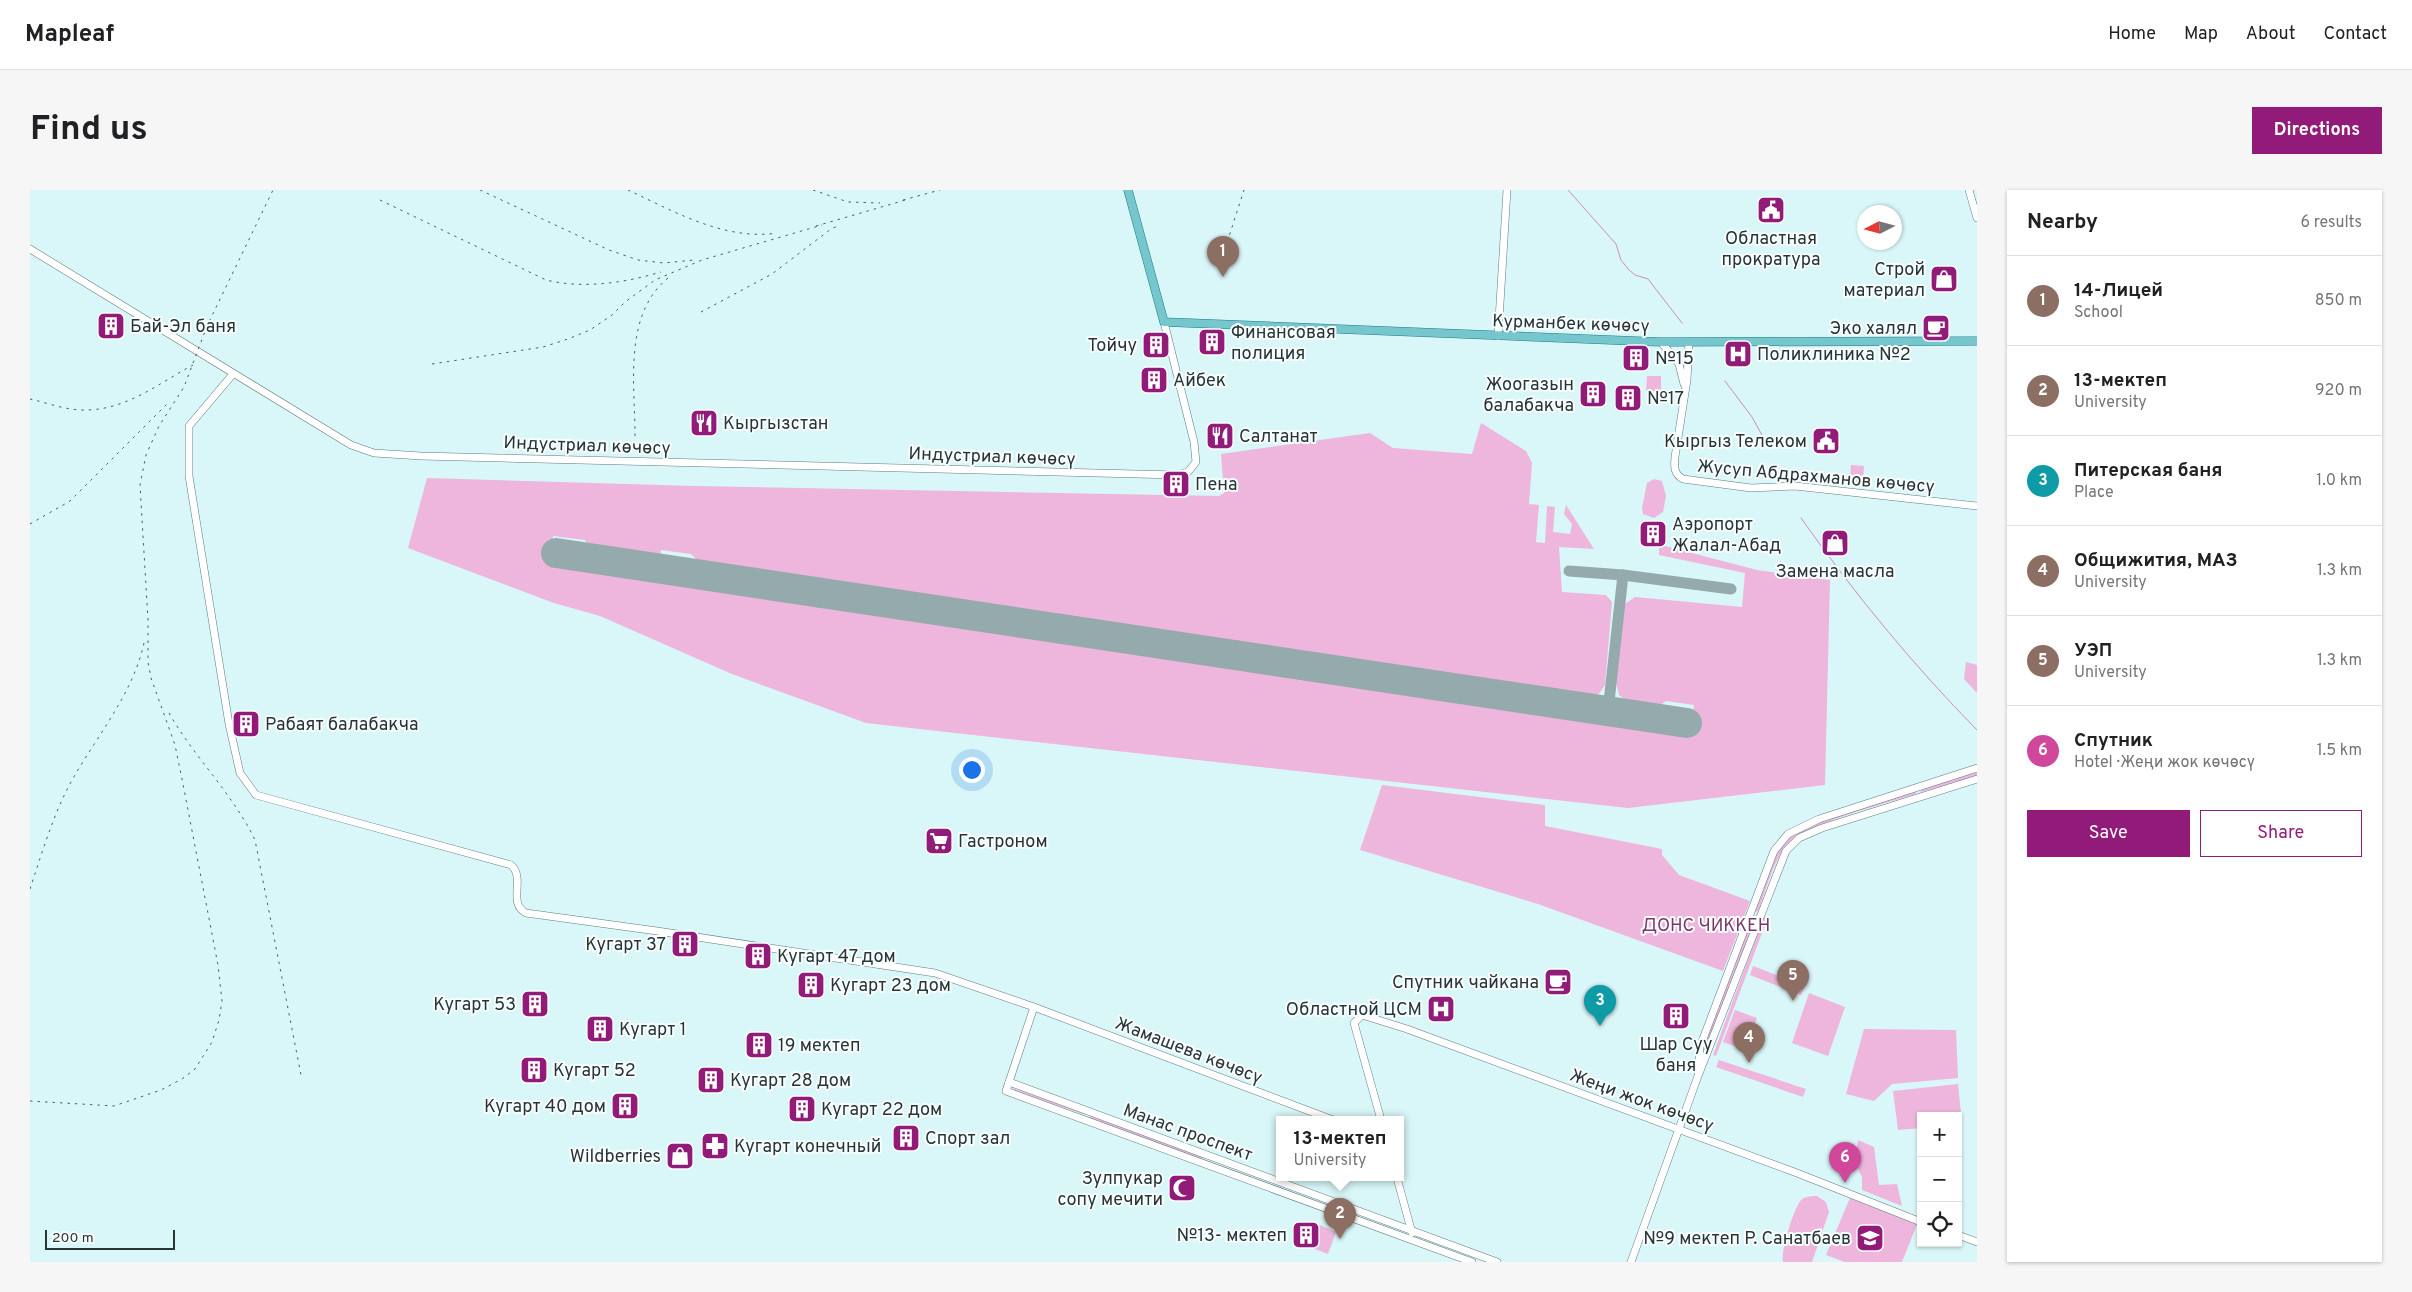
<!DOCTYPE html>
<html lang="en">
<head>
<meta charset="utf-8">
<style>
  :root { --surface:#fff; --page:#f6f6f6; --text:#202124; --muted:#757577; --line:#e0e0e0; --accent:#921a78 }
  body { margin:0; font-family:Overpass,sans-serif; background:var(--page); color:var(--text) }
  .controls { position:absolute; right:15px; bottom:15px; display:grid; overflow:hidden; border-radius:0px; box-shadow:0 1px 4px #0004 }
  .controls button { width:45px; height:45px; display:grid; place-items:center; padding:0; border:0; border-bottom:1px solid var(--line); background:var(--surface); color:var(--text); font:25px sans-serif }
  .compass { position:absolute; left:1827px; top:15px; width:45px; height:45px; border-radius:50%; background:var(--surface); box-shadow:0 1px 4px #0004; rotate:264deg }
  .scale { position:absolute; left:15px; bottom:12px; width:130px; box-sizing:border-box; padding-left:5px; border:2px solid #293435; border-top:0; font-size:14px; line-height:18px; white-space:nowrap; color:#293435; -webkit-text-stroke:4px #f8fefe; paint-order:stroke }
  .you { position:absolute; left:941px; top:579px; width:18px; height:18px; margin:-12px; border:4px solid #fff; border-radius:50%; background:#1a73e8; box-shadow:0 0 0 8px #1a73e833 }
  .badge { display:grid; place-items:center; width:32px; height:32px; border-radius:50%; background:var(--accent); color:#fff; font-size:16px; font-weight:700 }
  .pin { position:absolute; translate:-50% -41px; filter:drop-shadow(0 1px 2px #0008) }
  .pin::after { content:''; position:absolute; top:26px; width:18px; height:15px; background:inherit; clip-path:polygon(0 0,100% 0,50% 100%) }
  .popup { position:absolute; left:1246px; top:926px; width:128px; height:65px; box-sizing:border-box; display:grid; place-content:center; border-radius:0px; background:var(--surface); filter:drop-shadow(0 1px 4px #0005); font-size:16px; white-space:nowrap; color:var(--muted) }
  .popup b { font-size:19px; color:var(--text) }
  .popup::after { content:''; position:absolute; left:50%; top:100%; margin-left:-10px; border:10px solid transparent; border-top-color:var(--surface) }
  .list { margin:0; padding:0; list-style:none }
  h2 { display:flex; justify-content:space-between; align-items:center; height:65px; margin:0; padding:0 20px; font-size:21px }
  h2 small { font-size:16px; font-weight:400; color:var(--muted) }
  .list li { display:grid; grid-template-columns:32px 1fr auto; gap:15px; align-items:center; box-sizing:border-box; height:90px; padding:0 20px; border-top:1px solid var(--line) }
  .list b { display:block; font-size:19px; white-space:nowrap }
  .list p { margin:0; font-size:16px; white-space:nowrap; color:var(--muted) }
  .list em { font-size:16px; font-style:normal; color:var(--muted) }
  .actions { display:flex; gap:10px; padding:15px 20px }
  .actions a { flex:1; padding:11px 0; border:1px solid var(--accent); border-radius:0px; text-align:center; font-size:18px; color:var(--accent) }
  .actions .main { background:var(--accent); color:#fff }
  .icon { flex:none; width:28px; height:28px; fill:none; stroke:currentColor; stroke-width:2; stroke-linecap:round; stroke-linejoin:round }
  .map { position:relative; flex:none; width:1947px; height:1072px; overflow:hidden; border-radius:0px }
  header { display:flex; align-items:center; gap:30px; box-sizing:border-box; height:70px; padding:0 25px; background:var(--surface); border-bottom:1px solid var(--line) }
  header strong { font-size:24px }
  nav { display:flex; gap:28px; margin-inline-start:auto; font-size:18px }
  .intro { display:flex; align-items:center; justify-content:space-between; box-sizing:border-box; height:120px; padding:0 30px }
  h1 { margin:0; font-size:35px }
  .button { padding:12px 22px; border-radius:0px; background:var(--accent); color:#fff; font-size:18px; font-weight:700 }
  main { display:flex; gap:30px; padding:0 30px }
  aside { flex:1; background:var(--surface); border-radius:0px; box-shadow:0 1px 4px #0004 }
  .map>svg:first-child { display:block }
</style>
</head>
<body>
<header>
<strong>Mapleaf</strong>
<nav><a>Home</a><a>Map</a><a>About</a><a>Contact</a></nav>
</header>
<div class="intro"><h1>Find us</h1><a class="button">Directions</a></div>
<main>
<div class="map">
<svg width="1947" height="1072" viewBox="0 0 1947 1072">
  <rect width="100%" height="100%" fill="#d9f6f8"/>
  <g fill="#eeb6dc">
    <polygon points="1617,186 1631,186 1631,201 1616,201"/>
    <polygon points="1451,233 1496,261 1502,273 1499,314 1509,315 1506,352 1515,353 1517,316 1525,317 1523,342 1540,344 1542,334 1534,324 1536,315 1564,359 1529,357 1532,402 1576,405 1582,412 1575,495 1568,505 1560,507 670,373 661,364 631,360 630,367 558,356 555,350 523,346 519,373 1662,546 1666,522 1663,521 1664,515 1636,511 1628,517 1599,513 1589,505 1586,492 1595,414 1605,407 1712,417 1715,383 1629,365 1629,353 1635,354 1635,356 1727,380 1800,390 1795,595 1598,618 836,533 702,484 570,426 524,413 378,358 397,288 664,296 1189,306 1194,303 1191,264 1340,243 1363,258 1442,264"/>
    <polygon points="1821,275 1834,276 1833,293 1820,292"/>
    <polygon points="1624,289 1632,291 1636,306 1633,322 1624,328 1613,324 1612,318 1617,293"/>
    <polygon points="1936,472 1947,475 1947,503 1934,489"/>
    <polygon points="1947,582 1947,586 1891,602 1891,599"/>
    <polygon points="1352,595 1515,615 1515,636 1632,659 1632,665 1649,685 1720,711 1693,781 1508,714 1330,660"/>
    <path d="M1886 601V604C1857 613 1772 634 1755 657 1742 675 1736 701 1728 721L1724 722C1732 701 1738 673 1752 655 1771 631 1854 611 1886 601Z"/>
    <polygon points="1734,726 1738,727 1686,866 1683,865"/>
    <polygon points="1724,728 1725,731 1674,861 1673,859 1721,729"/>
    <polygon points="1723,776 1775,796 1771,805 1720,785"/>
    <polygon points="1779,803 1815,817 1798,866 1762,853"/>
    <polygon points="1705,820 1727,828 1724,837 1729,839 1721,862 1693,852"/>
    <polygon points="1834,839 1926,840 1928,888 1862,894 1844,911 1816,904"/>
    <polygon points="1689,870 1776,899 1773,907 1686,877"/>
    <polygon points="1928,894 1932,933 1928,933 1928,926 1891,926 1891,938 1868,940 1863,901"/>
    <polygon points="982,898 1055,923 1056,925 987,902"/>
    <polygon points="1062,926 1172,967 1173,969 1061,929 1059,927"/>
    <polygon points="1828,950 1844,957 1849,995 1867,994 1872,1016 1832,1000 1832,987 1825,973"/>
    <path d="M1787 1006 1796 1012 1799 1022 1782 1072H1753C1750 1063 1764 1016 1772 1009 1777 1006 1782 1006 1787 1006Z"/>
    <polygon points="1820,1008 1888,1032 1872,1072 1815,1072 1796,1065"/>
    <polygon points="1285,1033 1306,1042 1298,1064 1277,1056"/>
  </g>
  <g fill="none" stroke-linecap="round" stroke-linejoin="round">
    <g stroke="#cc8fb9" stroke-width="1">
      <polyline points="1538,0 1586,54 1591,70 1599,80 1605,85 1618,89 1652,133"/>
      <polyline points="1695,191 1722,227 1737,254"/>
      <path d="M1771 328C1824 403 1883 475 1947 540"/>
    </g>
    <g stroke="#94aaac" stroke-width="11">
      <polyline points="1539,381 1593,385 1701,399"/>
      <polyline points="1578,521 1593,385"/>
    </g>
    <polyline stroke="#94aaac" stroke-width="30" points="526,363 1657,533"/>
    <defs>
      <g id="secondary">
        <polyline points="1939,0 1947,28"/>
        <polyline points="0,59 321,255 344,263 391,266 1147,285 1158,282 1166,272 1164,252 1134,132"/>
        <polyline points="1468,146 1477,0"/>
        <polyline points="1631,152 1649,174 1654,194"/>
        <path d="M1659 152 1657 190 1645 267C1644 277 1644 284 1653 289L1721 298 1765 296 1947 316"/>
        <path d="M203 184 159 236V286L199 534 210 583 226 605 481 675C496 688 477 713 496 723L627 741 905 783 1004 817 1303 930"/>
        <polyline points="1004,817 976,901 1442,1072"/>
        <polyline points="1668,882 1670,857 1744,661 1758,644 1789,629 1947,578"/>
        <polyline points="979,892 1467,1072"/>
        <polyline points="1351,930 1324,833 1332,825 1377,839 1767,983 1891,1032"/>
        <polyline points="1367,988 1382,1043"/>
        <polyline points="1928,1045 1947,1052"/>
        <polyline points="1601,1072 1668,886 1756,661 1769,648 1792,638 1947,589"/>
      </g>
      <polyline id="primary" points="1098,0 1134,132 1631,152 1947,151"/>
    </defs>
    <use href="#secondary" stroke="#617b7d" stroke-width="8"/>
    <use href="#primary" stroke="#1f7b82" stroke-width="9"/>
    <use href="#secondary" stroke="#fff" stroke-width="7"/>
    <use href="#primary" stroke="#76c7cd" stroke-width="8"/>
    <g stroke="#505f60" stroke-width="1" stroke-dasharray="2.5 5" stroke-linecap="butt">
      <polyline points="450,0 579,60 608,70 634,73 664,70"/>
      <path d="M598 0C643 21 695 51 747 43"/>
      <polyline points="783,0 818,12 850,13"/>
      <path d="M350 10 516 90C554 99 594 93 631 82"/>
      <polyline points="873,10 910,0"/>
      <polyline points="786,36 879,9"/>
      <polyline points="1195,59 1214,0"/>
      <polyline points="671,122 742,84 801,39 810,35"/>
      <polyline points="402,174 513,157 538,149 560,140 582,125 595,112 625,90 672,70 792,35"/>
      <path d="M0 209C18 213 38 221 57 220 98 219 129 193 163 175"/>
      <path d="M605 246C605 194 593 125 638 88"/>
      <polyline points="0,334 40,311 138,213"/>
      <path d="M139 523C164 567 203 604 225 650L271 885"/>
      <path d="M0 699C12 663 23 625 41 592 66 547 103 504 114 453"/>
      <polyline points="0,911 84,916 131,900 152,889 165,879 182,852 189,830 192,811 188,775 152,589 145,555 121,488 118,472 118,430 110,295 116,265 129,236 154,197 177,136 243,0"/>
    </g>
  </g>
  <defs>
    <symbol id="civic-square" viewBox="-11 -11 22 22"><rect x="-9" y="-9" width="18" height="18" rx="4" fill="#921a78" stroke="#f8fefe"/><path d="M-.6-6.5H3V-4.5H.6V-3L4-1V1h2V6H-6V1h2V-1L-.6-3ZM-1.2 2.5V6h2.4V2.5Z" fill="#fff"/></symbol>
    <symbol id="shop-square" viewBox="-11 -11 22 22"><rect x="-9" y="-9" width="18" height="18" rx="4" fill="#921a78" stroke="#f8fefe"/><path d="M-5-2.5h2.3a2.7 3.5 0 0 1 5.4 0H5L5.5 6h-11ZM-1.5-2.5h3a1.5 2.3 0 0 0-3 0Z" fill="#fff"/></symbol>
    <symbol id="building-square" viewBox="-11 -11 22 22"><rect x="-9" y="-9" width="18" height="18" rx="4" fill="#921a78" stroke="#f8fefe"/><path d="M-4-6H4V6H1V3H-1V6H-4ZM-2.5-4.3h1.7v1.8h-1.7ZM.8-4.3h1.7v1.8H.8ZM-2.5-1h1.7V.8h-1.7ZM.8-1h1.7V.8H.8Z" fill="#fff"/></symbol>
    <symbol id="cafe-square" viewBox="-11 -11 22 22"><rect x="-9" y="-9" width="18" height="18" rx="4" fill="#921a78" stroke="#f8fefe"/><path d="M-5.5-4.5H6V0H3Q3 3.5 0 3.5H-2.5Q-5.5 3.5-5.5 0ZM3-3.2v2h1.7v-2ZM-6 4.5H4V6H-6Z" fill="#fff"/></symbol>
    <symbol id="hospital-square" viewBox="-11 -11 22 22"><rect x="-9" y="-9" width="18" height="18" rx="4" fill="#921a78" stroke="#f8fefe"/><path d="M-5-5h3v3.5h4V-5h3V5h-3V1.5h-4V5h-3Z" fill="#fff"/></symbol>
    <symbol id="restaurant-square" viewBox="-11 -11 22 22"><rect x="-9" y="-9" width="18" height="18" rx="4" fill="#921a78" stroke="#f8fefe"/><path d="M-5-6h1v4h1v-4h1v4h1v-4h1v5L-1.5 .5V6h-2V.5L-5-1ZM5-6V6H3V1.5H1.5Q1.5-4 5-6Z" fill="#fff"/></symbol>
    <symbol id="supermarket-square" viewBox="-11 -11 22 22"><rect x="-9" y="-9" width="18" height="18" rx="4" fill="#921a78" stroke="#f8fefe"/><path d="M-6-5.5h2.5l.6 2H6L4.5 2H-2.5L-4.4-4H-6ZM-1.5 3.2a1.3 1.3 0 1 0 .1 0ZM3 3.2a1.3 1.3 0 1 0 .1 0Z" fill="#fff"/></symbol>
    <symbol id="pharmacy-square" viewBox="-11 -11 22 22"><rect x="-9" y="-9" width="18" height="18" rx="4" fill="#921a78" stroke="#f8fefe"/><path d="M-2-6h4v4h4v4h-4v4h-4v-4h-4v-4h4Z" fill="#fff"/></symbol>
    <symbol id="mosque-square" viewBox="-11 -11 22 22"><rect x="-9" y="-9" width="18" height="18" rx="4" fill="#921a78" stroke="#f8fefe"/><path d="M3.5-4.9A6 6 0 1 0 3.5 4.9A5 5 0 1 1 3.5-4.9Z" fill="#fff"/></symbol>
    <symbol id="school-square" viewBox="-11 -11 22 22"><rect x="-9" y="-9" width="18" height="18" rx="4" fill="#921a78" stroke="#f8fefe"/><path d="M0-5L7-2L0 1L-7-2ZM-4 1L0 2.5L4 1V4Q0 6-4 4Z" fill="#fff"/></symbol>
  </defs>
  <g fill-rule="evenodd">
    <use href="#civic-square" x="1725" y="4" width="32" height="32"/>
    <use href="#shop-square" x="1898" y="73" width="32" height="32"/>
    <use href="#building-square" x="65" y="120" width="32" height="32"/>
    <use href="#cafe-square" x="1890" y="122" width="32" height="32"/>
    <use href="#building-square" x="1166" y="136" width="32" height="32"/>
    <use href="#building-square" x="1110" y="139" width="32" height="32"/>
    <use href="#hospital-square" x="1692" y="148" width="32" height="32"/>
    <use href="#building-square" x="1590" y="152" width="32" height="32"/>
    <use href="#building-square" x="1108" y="174" width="32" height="32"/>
    <use href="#building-square" x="1547" y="188" width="32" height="32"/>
    <use href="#building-square" x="1582" y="192" width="32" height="32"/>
    <use href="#restaurant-square" x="658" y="217" width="32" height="32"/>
    <use href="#restaurant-square" x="1174" y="230" width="32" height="32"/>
    <use href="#civic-square" x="1780" y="235" width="32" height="32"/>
    <use href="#building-square" x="1130" y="278" width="32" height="32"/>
    <use href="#building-square" x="1607" y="328" width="32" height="32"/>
    <use href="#shop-square" x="1789" y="337" width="32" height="32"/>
    <use href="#building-square" x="200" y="518" width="32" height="32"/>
    <use href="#supermarket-square" x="893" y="635" width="32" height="32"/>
    <use href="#building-square" x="639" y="738" width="32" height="32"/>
    <use href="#building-square" x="712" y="750" width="32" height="32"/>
    <use href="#cafe-square" x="1512" y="776" width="32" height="32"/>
    <use href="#building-square" x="765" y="779" width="32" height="32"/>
    <use href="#building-square" x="489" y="798" width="32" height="32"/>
    <use href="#hospital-square" x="1395" y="803" width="32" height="32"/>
    <use href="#building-square" x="1630" y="810" width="32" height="32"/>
    <use href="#building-square" x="554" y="823" width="32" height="32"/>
    <use href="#building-square" x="713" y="839" width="32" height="32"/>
    <use href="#building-square" x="488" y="864" width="32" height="32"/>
    <use href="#building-square" x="665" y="874" width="32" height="32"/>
    <use href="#building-square" x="579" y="900" width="32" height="32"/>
    <use href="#building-square" x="756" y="903" width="32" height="32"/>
    <use href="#building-square" x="860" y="932" width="32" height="32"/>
    <use href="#pharmacy-square" x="669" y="940" width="32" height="32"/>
    <use href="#shop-square" x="634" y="950" width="32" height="32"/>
    <use href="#mosque-square" x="1136" y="982" width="32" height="32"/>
    <use href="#building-square" x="1260" y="1029" width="32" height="32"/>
    <use href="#school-square" x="1824" y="1032" width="32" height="32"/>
  </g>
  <g text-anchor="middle" stroke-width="4" stroke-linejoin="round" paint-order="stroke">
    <g font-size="18" fill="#293435" stroke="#f8fefe" text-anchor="start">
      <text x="1741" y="54" text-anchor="middle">Областная<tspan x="1741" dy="21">прократура</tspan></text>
      <text x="1895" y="85" text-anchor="end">Строй<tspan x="1895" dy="21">материал</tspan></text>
      <text x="100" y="142">Бай-Эл баня</text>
      <text x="1887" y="144" text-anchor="end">Эко халял</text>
      <text x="1201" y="148">Финансовая<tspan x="1201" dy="21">полиция</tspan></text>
      <text x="1107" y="161" text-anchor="end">Тойчу</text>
      <text x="1727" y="170">Поликлиника №2</text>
      <text x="1625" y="174">№15</text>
      <text x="1143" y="196">Айбек</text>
      <text x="1544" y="200" text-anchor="end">Жоогазын<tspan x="1544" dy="21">балабакча</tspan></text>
      <text x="1617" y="214">№17</text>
      <text x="693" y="239">Кыргызстан</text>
      <text x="1209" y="252">Салтанат</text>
      <text x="1777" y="257" text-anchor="end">Кыргыз Телеком</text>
      <text x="1165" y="300">Пена</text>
      <text x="1642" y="340">Аэропорт<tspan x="1642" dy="21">Жалал-Абад</tspan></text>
      <text x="1805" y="387" text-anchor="middle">Замена масла</text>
      <text x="235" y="540">Рабаят балабакча</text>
      <text x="928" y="657">Гастроном</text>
      <text x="636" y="760" text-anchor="end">Кугарт 37</text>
      <text x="747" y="772">Кугарт 47 дом</text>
      <text x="1509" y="798" text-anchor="end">Спутник чайкана</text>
      <text x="800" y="801">Кугарт 23 дом</text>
      <text x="486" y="820" text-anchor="end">Кугарт 53</text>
      <text x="1392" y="825" text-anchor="end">Областной ЦСМ</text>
      <text x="589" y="845">Кугарт 1</text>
      <text x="1646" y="860" text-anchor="middle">Шар Суу<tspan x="1646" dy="21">баня</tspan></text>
      <text x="748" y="861">19 мектеп</text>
      <text x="523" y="886">Кугарт 52</text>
      <text x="700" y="896">Кугарт 28 дом</text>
      <text x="576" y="922" text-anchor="end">Кугарт 40 дом</text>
      <text x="791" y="925">Кугарт 22 дом</text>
      <text x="895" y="954">Спорт зал</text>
      <text x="704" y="962">Кугарт конечный</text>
      <text x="631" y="972" text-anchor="end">Wildberries</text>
      <text x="1133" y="994" text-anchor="end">Зулпукар<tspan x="1133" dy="21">сопу мечити</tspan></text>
      <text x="1257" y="1051" text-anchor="end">№13- мектеп</text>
      <text x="1821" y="1054" text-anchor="end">№9 мектеп Р. Санатбаев</text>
    </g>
    <g font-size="18" fill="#293435" stroke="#f8fefe">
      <text transform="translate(1541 133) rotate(2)" y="6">Курманбек көчөсү</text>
      <text transform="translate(557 255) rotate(2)" y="6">Индустриал көчөсү</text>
      <text transform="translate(962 266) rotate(2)" y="6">Индустриал көчөсү</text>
      <text transform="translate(1786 286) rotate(5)" y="6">Жусуп Абдрахманов көчөсү</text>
      <text transform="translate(1159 860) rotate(21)" y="6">Жамашева көчөсү</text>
      <text transform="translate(1612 910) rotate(20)" y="6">Жеңи жок көчөсү</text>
      <text transform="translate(1158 942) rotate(20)" y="6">Манас проспект</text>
    </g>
    <g font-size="18" fill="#7e356a" stroke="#f8fefe">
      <text x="1676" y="741">ДОНС ЧИККЕН</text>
    </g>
  </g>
</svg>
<div class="controls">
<button>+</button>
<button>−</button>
<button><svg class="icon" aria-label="locate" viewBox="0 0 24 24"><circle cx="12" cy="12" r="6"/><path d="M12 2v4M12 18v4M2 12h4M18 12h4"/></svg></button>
</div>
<svg class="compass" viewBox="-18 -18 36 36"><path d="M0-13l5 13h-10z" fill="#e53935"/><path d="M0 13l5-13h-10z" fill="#757577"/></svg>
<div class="scale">200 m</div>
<div class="you"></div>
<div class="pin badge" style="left:1193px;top:87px;background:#8d6e63">1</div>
<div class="pin badge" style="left:1310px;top:1049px;background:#8d6e63">2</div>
<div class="popup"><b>13-мектеп</b>University</div>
<div class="pin badge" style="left:1570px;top:836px;background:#0f9aa8">3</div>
<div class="pin badge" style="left:1719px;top:873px;background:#8d6e63">4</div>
<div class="pin badge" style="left:1763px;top:811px;background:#8d6e63">5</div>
<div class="pin badge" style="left:1815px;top:993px;background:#d1479c">6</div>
</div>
<aside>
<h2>Nearby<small>6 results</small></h2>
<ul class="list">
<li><span class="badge" style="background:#8d6e63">1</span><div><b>14-Лицей</b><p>School</p></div><em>850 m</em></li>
<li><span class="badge" style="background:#8d6e63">2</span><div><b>13-мектеп</b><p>University</p></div><em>920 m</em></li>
<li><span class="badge" style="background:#0f9aa8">3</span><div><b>Питерская баня</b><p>Place</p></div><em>1.0 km</em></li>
<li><span class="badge" style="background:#8d6e63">4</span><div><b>Общижития, МАЗ</b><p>University</p></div><em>1.3 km</em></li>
<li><span class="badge" style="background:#8d6e63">5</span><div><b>УЭП</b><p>University</p></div><em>1.3 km</em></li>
<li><span class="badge" style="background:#d1479c">6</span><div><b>Спутник</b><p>Hotel · Жеңи жок көчөсү</p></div><em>1.5 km</em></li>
</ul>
<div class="actions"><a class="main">Save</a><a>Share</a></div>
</aside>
</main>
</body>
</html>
